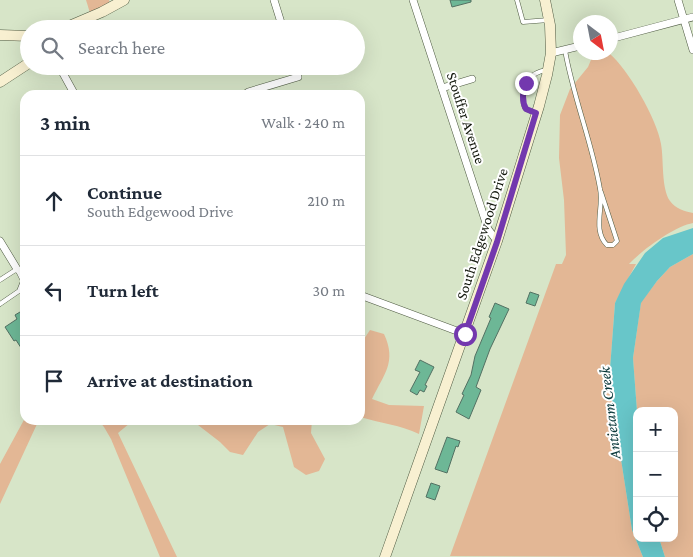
<!DOCTYPE html>
<html lang="en">
<head>
<meta charset="utf-8">
<style>
  :root { --surface:#fff; --page:#f6f6f7; --text:#1f2937; --muted:#747a83; --line:#e0e1e3 }
  body { margin:0; font-family:"Crimson Pro",serif; background:var(--page); color:var(--text) }
  .controls { position:absolute; right:15px; bottom:15px; display:grid; overflow:hidden; border-radius:10px; box-shadow:0 5px 20px #0002 }
  .controls button { width:45px; height:45px; display:grid; place-items:center; padding:0; border:0; border-bottom:1px solid var(--line); background:var(--surface); color:var(--text); font:25px sans-serif }
  .compass { position:absolute; left:573px; top:15px; width:45px; height:45px; border-radius:50%; background:var(--surface); box-shadow:0 5px 20px #0002; rotate:148deg }
  .stop { position:absolute; width:15px; height:15px; margin:-11px; border:4px solid #7338ae; border-radius:50%; background:#fff }
  .stop.end { background:#7338ae; border-color:#fff; box-shadow:0 1px 5px #0008 }
  .list { margin:0; padding:0; list-style:none }
  h2 { display:flex; justify-content:space-between; align-items:center; height:65px; margin:0; padding:0 20px; font-size:21px }
  h2 small { font-size:16px; font-weight:400; color:var(--muted) }
  .list li { display:grid; grid-template-columns:32px 1fr auto; gap:15px; align-items:center; box-sizing:border-box; height:90px; padding:0 20px; border-top:1px solid var(--line) }
  .list b { display:block; font-size:19px; white-space:nowrap }
  .list p { margin:0; font-size:16px; white-space:nowrap; color:var(--muted) }
  .list em { font-size:16px; font-style:normal; color:var(--muted) }
  .icon { flex:none; width:28px; height:28px; fill:none; stroke:currentColor; stroke-width:2; stroke-linecap:round; stroke-linejoin:round }
  .map { position:relative; flex:none; width:693px; height:557px; overflow:hidden }
  .search { position:absolute; background:var(--surface); box-shadow:0 5px 20px #0002; left:20px; top:20px; width:345px; height:55px; display:flex; align-items:center; gap:12px; box-sizing:border-box; padding:0 18px; border-radius:28px; color:var(--muted); font-size:19px }
  .panel { position:absolute; background:var(--surface); box-shadow:0 5px 20px #0002; left:20px; top:90px; width:345px; height:335px; border-radius:15px }
  .map>svg:first-child { display:block }
</style>
</head>
<body>
<div class="map">
<svg width="693" height="557" viewBox="0 0 693 557">
  <rect width="100%" height="100%" fill="#d7e5c8"/>
  <g fill="#e3b795">
    <polygon points="86,0 109,0 110,3 90,13"/>
    <path d="M599 53H609C628 69 657 119 661 144 664 160 661 188 670 201 676 209 684 211 693 213V223C675 226 642 250 629 264H636L615 303 609 382 632 530 643 557 450 556 556 264H562L566 255 564 200 559 158 560 115 570 89 588 67 593 55Z"/>
    <polygon points="693,254 693,557 665,557 659,538 674,538 674,411 637,411 633,358 641,302 657,281 670,267"/>
    <path d="M370 330 384 334C397 362 384 374 372 399L389 405 424 406 419 434C401 425 380 423 360 417V345Z"/>
    <polygon points="25,418 25,420 70,420 37,424 0,504 0,464"/>
    <polygon points="98,420 312,420 311,433 325,459 319,471 306,475 294,467 283,427 270,424 258,432 243,455 230,452 220,442 198,425 185,421 130,423 118,433 177,557 160,557 111,439 104,427"/>
  </g>
  <polygon fill="#68c6c9" points="693,228 693,254 670,267 657,281 641,303 633,358 637,411 637,538 659,538 665,557 643,557 632,530 609,382 615,303 624,284 645,253 663,238"/>
  <g fill="#6db796" stroke="#537163">
    <polygon points="450,0 471,0 471,2 452,7"/>
    <polygon points="530,292 539,295 535,306 526,303"/>
    <polygon points="495,303 509,309 490,349 476,387 481,390 469,419 456,412 464,395 462,394 471,375 475,356 491,318 489,317"/>
    <polygon points="25,309 25,354 16,340 14,341 5,327 17,319 15,315"/>
    <polygon points="420,360 434,367 425,385 427,386 424,392 420,390 417,395 410,391 420,372 415,370"/>
    <polygon points="447,437 460,441 458,447 456,446 447,473 435,469"/>
    <polygon points="431,483 440,486 435,500 426,497"/>
  </g>
  <g fill="none" stroke-linecap="round" stroke-linejoin="round">
    <defs>
      <g id="lane">
        <polyline points="517,0 523,22 549,20"/>
        <path d="M565 50C573 97 592 142 600 189 604 207 592 230 607 245H613L617 241 601 192"/>
        <path d="M536 113C533 112 528 111 525 108 523 105 523 103 523 100 523 84 529 73 546 70"/>
        <polyline points="0,280 17,269 23,281 19,291 0,304"/>
      </g>
      <g id="street">
        <polyline points="274,0 283,29"/>
        <polyline points="413,0 488,229 497,241"/>
        <polyline points="678,0 693,50"/>
        <polyline points="610,39 693,17"/>
        <polyline points="551,53 580,46"/>
        <polyline points="59,66 75,95"/>
        <polyline points="442,88 472,79"/>
        <polyline points="249,95 248,92 298,77 295,66"/>
        <polyline points="0,241 17,269"/>
        <polyline points="360,295 465,334"/>
      </g>
      <g id="secondary">
        <polyline points="62,29 102,12 124,0"/>
        <polyline points="0,35 29,36"/>
        <polyline points="0,82 29,63"/>
        <polyline points="385,557 497,241 539,106 547,75 551,53 550,25 545,0"/>
      </g>
    </defs>
    <use href="#lane" stroke="#4f5b43" stroke-width="5"/>
    <use href="#street" stroke="#4f5b43" stroke-width="8"/>
    <use href="#secondary" stroke="#4f5b43" stroke-width="11"/>
    <use href="#lane" stroke="#fff" stroke-width="4"/>
    <use href="#street" stroke="#fff" stroke-width="7"/>
    <use href="#secondary" stroke="#f8f0d1" stroke-width="10"/>
  </g>
  <g fill="none" stroke-linecap="round" stroke-linejoin="round">
    <path stroke="#7338ae" stroke-width="6" d="M465 334 497 242 536 113 526 109C522 102 522 91 526 83"/>
  </g>
  <g text-anchor="middle" stroke-width="4" stroke-linejoin="round" paint-order="stroke">
    <g font-size="15" fill="#13180d" stroke="#fff">
      <text transform="translate(466 118) rotate(72)" y="5">Stouffer Avenue</text>
      <text transform="translate(482 234) rotate(-72)" y="5">South Edgewood Drive</text>
    </g>
    <g font-size="16" font-style="italic" fill="#0a383a" stroke="#fff">
      <text transform="translate(609 413) rotate(-97)" y="6">Antietam Creek</text>
    </g>
  </g>
</svg>
<div class="controls">
<button>+</button>
<button>−</button>
<button><svg class="icon" aria-label="locate" viewBox="0 0 24 24"><circle cx="12" cy="12" r="6"/><path d="M12 2v4M12 18v4M2 12h4M18 12h4"/></svg></button>
</div>
<svg class="compass" viewBox="-18 -18 36 36"><path d="M0-13l5 13h-10z" fill="#e53935"/><path d="M0 13l5-13h-10z" fill="#747a83"/></svg>
<div class="stop" style="left:465px;top:334px"></div>
<div class="stop end" style="left:526px;top:83px"></div>
<div class="search"><svg class="icon" aria-label="search" viewBox="0 0 24 24"><circle cx="10" cy="10" r="6"/><path d="M15 15l6 6"/></svg>Search here</div>
<section class="panel">
<h2>3 min<small>Walk · 240 m</small></h2>
<ul class="list">
<li><svg class="icon" aria-label="ahead" viewBox="0 0 24 24"><path d="M12 20V5M6 11l6-6 6 6"/></svg><div><b>Continue</b><p>South Edgewood Drive</p></div><em>210 m</em></li>
<li><svg class="icon" aria-label="left" viewBox="0 0 24 24"><path d="M17 20v-9H6M10 6l-5 5 5 5"/></svg><div><b>Turn left</b></div><em>30 m</em></li>
<li><svg class="icon" aria-label="arrive" viewBox="0 0 24 24"><path d="M6 21V4h12l-3 4 3 4H6"/></svg><div><b>Arrive at destination</b></div></li>
</ul>
</section>
</div>
</body>
</html>
